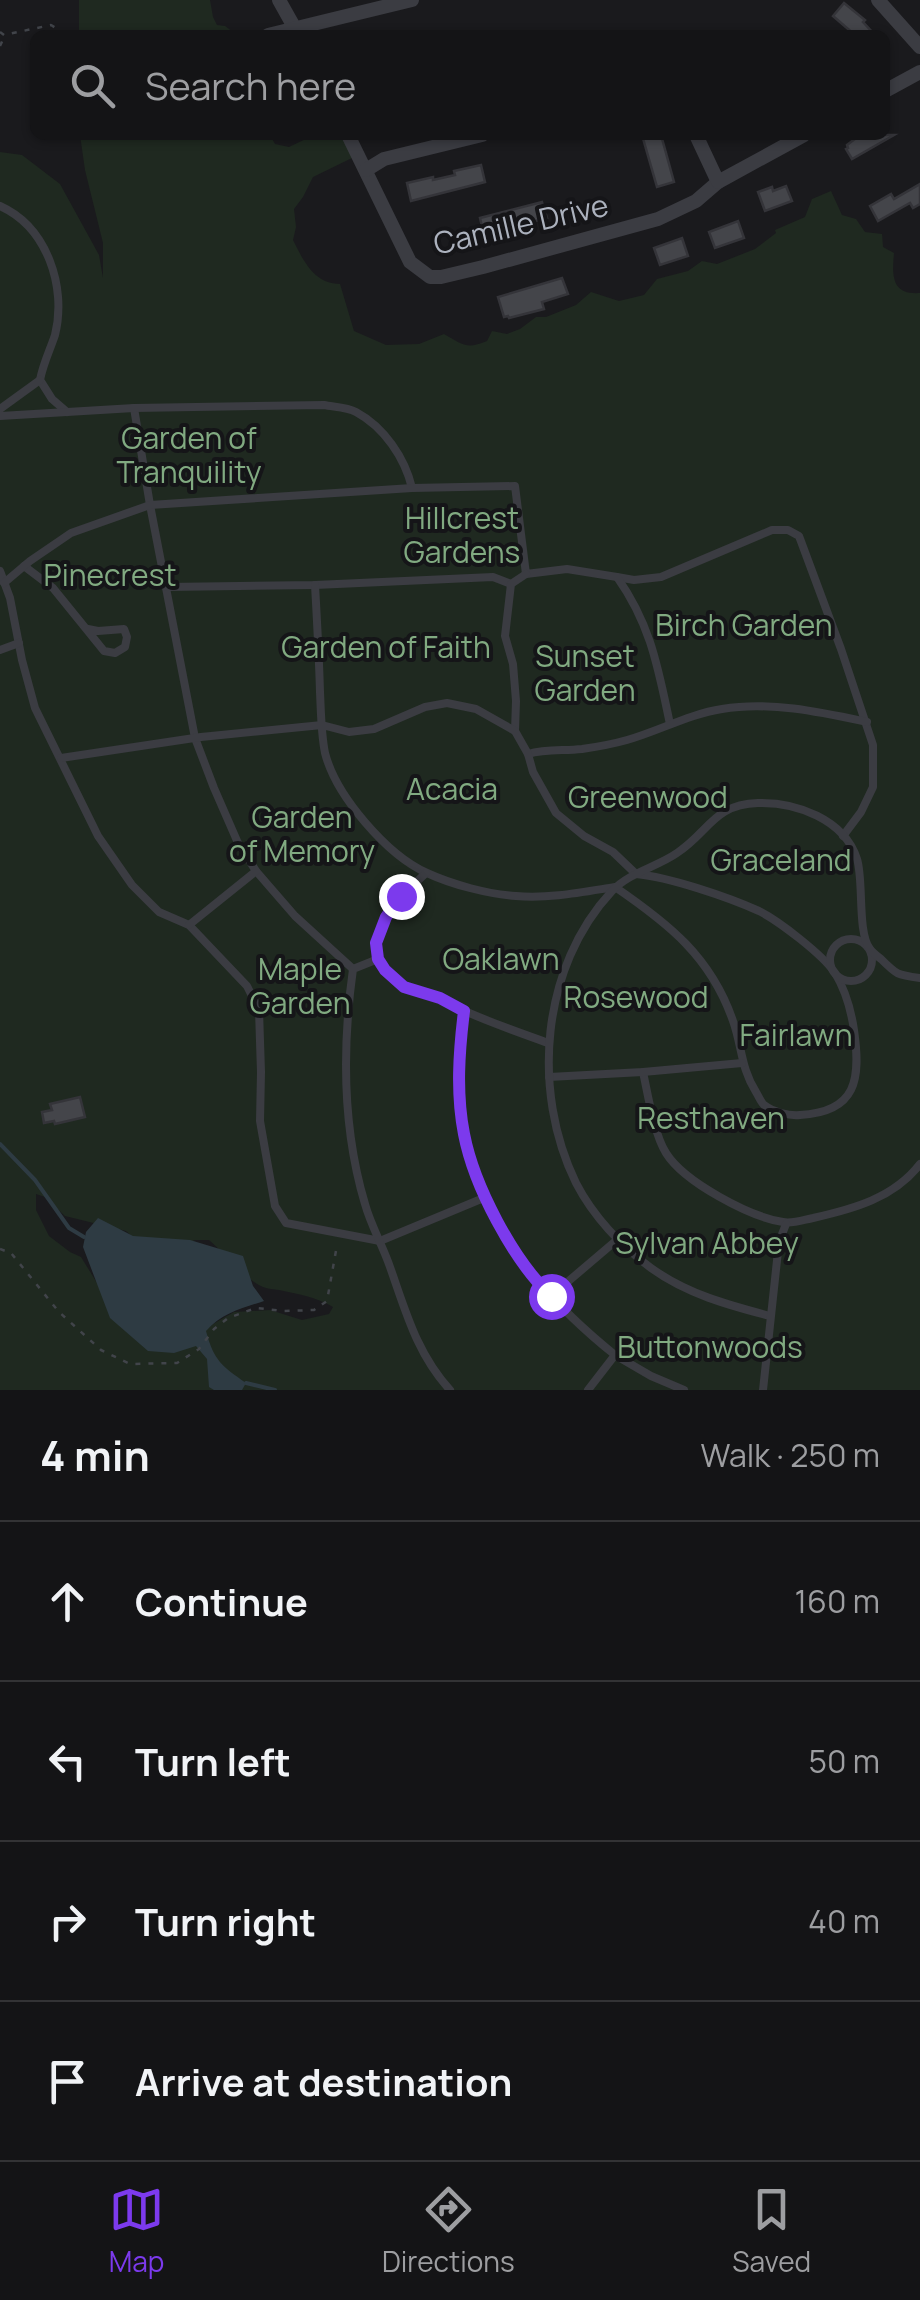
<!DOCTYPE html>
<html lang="en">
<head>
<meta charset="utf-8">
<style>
  :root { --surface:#141416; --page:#1d1d1f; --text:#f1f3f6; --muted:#9d9ea1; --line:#333335; --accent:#7c3aed }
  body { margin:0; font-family:Manrope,sans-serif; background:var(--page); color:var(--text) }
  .stop { position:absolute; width:30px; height:30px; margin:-22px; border:8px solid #7c3aed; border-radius:50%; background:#fff }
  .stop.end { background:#7c3aed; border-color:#fff; box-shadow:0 2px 10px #0008 }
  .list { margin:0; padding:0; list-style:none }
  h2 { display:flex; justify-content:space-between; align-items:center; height:130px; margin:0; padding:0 40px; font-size:42px }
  h2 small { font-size:32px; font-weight:400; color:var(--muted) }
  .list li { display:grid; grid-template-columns:65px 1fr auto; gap:30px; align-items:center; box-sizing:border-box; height:160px; padding:0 40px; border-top:2px solid var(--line) }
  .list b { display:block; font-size:38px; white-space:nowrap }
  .list em { font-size:32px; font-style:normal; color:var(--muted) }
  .icon { flex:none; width:55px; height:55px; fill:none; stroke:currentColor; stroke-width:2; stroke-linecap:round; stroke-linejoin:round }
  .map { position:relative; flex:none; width:920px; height:1390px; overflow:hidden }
  .search { position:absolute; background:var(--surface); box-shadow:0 2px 8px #0004; left:30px; right:30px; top:30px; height:110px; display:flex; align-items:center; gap:25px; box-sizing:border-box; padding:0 35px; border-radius:15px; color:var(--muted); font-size:38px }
  .sheet { height:770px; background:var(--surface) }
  nav { display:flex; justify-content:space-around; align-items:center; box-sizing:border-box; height:140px; border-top:2px solid var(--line); background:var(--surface); font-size:28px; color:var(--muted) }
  nav a { display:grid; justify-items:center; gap:5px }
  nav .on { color:var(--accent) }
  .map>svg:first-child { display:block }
</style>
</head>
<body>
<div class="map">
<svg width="920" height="1390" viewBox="0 0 920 1390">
  <rect width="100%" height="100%" fill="#1a1a1d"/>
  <g fill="#1f2920" fill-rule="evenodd">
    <polygon points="79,0 210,0 213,17 217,25 225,26 237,35 79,35"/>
    <path d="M80 135H270L275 144 289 147 314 135H345L352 158 313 177 303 197 294 209 296 227 293 240C303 260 314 284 340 284L354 331 386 345 419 344 444 334C462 344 466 350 487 341L492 331 507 334 520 329 536 317H546L576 305 591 292 619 301 644 295 657 279 688 271 702 261 717 264 755 249 776 233 775 230 805 217 812 199 831 191 842 215 856 219 865 232 882 234 883 247 894 253C892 275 891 295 920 293V1390H0V152L22 155 60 184 99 255 103 278V243L85 170ZM36 1194 45 1197 65 1216 126 1231 137 1241 172 1250 195 1240H209C228 1256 241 1277 263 1287 268 1289 274 1289 279 1290 298 1294 316 1297 333 1307L329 1314 302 1320 270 1310 234 1312 213 1324 195 1338 97 1283 81 1257 70 1252 49 1236 36 1210Z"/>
  </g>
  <path fill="#2e3b43" d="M98 1218 133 1236 190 1240 243 1256 253 1286 264 1301C243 1308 222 1313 206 1331 214 1361 222 1366 246 1383L242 1390H214L209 1387 207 1359 196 1346 174 1353 148 1351 110 1318 83 1247 86 1232Z"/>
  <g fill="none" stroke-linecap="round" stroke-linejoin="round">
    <g stroke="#2e3b43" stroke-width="4">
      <polyline points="0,1144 35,1180 69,1228 84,1237"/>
      <polyline points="246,1383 275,1390"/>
    </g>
  </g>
  <g fill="#44454a" stroke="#343439" stroke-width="2.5">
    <polygon points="844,3 865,20 863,22 875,35 855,35 833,16"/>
    <polygon points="642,135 661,135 674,182 657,187"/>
    <polygon points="860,135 894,135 852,159 846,149 848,148 847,145"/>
    <polygon points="481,165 485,182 411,201 407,183 433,177 433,180 455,175 454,171"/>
    <polygon points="920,184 920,204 913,208 910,203 878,221 870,206 891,194 894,199"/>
    <polygon points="786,186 792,201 765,211 758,192 772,187 773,191"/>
    <polygon points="542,202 547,218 484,235 480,218"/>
    <polygon points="738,221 744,238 715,248 709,232"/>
    <polygon points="682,238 688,256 660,265 654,248"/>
    <polygon points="562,278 568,294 542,302 544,309 509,318 508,316 504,317 498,297"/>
    <polygon points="80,1097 85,1117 55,1124 54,1121 44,1123 42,1112 52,1110 50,1104"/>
  </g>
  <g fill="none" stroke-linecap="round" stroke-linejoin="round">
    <g stroke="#41444a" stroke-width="2.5" stroke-dasharray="5 8" stroke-linecap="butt">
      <polyline points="0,32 4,35 51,25 67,35"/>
      <polyline points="0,46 4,37"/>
      <polyline points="0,1249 11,1253 59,1312 101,1350 130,1364 177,1363 199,1349 214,1329 228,1318 256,1308 284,1311 314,1310 327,1301 337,1245"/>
    </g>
    <g stroke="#3b3c42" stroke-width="8">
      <path d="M0 206C47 227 67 287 55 335 50 350 43 364 40 380L52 399 67 412"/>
      <polyline points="134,408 150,505 195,738 214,788 238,843 256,871 295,916 353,969"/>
      <polyline points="0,409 40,380"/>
      <path d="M0 416 134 408 324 405C334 407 347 407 356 412 384 427 405 458 412 488"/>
      <polyline points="24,566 53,588 104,651 115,653 125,647 127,637 124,629 98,631 88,629"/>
      <polyline points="0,571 10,598 22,660 35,708 98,836 132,885 159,912 189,925 247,986 259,1010 261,1072 260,1121 275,1206 286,1223 380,1241 486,1197"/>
      <polyline points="617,577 634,580 661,577 772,530 788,530 799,536 841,649 873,745 873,787 861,812 843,836"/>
      <path d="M4 583 30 561 71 533 150 505 412 488 515 486 526 574 567 569 617 577C651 625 658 668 670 724"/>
      <polyline points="167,587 315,585 493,577 511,584"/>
      <polyline points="0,650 19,643"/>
      <polyline points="515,731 516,701 513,664 505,636 511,584 526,574"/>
      <path d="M528 754C546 749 563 751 582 749 596 747 613 744 627 740 659 731 689 714 722 709 770 701 820 712 867 722"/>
      <path d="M61 758 201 737 322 725 349 732 374 729 425 707 447 703 476 709 515 731 528 754 533 772 556 813 584 836 613 852 636 874C669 877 728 897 759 911 779 921 823 955 835 973 846 991 851 1010 854 1030 861 1079 857 1112 800 1115 789 1116 773 1112 764 1105 761 1102 759 1097 756 1092 741 1069 742 1046 733 1021 711 957 669 924 615 887 583 892 548 899 516 896 488 894 453 885 427 873 387 855 336 796 325 753 321 733 321 712 320 692 319 656 317 620 315 585"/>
      <path d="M426 873C394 902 348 952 403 986 413 993 428 993 440 998 449 1002 458 1008 467 1012 494 1024 521 1033 548 1043"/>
      <polyline points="189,925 256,871"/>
      <circle cx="851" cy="960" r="21"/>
      <path d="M378 959 353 969C342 1048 342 1127 365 1204 371 1226 383 1246 390 1267 406 1312 417 1354 450 1390"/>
      <path d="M464 1011C459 1052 456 1094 464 1135 467 1152 475 1170 482 1186 512 1258 554 1306 615 1355"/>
      <path d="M643 1072C648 1095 654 1134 666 1153 684 1182 750 1217 783 1222 792 1224 803 1220 813 1218 853 1209 894 1198 920 1164"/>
      <polyline points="549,1077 643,1072 742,1063"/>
      <polyline points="551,1296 618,1239"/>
      <path d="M770 1316C728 1305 687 1294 651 1268 621 1246 593 1216 576 1183 531 1091 541 967 612 891 630 872 657 867 677 853 709 832 714 804 758 803 796 802 844 819 857 859 864 881 857 932 870 949 873 953 877 956 881 959 897 975 897 975 920 978"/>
      <polyline points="588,1390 615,1355 651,1376 684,1390"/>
      <polyline points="763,1390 779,1242 786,1224"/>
    </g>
    <g stroke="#3b3c42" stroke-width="14">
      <polyline points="279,0 298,34"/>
      <polyline points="878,0 920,47"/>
      <polyline points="268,35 412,0"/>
      <polyline points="885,91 920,72"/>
      <polyline points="348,135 410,262 430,277 441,277 483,267 658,219 696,201 718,182"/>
      <polyline points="696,135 718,182 804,135"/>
      <polyline points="366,170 384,159 482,135"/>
    </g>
  </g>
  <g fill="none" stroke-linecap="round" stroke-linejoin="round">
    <path stroke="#7c3aed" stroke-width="12" d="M401 896 386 917 376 943 378 959 385 970 404 987 440 998 464 1011C459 1052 456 1093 464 1134 474 1186 513 1260 551 1296"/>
  </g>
  <g text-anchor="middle" stroke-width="8" stroke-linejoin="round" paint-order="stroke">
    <g font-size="30" fill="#acb2be" stroke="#151518">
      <text transform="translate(521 225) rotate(-13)" y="10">Camille Drive</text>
    </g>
    <g font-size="30" fill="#81aa81" stroke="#151518">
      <text x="189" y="449">Garden of<tspan x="189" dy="34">Tranquility</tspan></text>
      <text x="462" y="529">Hillcrest<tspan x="462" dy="34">Gardens</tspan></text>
      <text x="110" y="586">Pinecrest</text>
      <text x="744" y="636">Birch Garden</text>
      <text x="386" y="658">Garden of Faith</text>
      <text x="585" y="667">Sunset<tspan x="585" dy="34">Garden</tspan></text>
      <text x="452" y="800">Acacia</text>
      <text x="648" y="808">Greenwood</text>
      <text x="302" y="828">Garden<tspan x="302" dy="34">of Memory</tspan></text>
      <text x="781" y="871">Graceland</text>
      <text x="501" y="970">Oaklawn</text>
      <text x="300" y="980">Maple<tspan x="300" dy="34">Garden</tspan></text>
      <text x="636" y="1008">Rosewood</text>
      <text x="796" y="1046">Fairlawn</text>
      <text x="711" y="1129">Resthaven</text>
      <text x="707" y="1254">Sylvan Abbey</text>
      <text x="710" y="1358">Buttonwoods</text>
    </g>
  </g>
</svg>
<div class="stop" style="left:551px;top:1296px"></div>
<div class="stop end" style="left:401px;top:896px"></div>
<div class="search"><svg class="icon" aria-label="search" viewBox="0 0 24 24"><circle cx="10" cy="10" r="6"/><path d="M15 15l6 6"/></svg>Search here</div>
</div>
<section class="sheet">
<h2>4 min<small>Walk · 250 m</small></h2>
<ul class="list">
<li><svg class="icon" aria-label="ahead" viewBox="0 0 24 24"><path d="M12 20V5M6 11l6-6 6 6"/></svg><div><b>Continue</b></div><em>160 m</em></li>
<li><svg class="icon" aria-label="left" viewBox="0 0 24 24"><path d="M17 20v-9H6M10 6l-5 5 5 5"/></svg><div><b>Turn left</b></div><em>50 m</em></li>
<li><svg class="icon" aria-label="right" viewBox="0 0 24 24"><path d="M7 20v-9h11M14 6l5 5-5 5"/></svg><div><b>Turn right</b></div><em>40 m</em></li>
<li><svg class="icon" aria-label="arrive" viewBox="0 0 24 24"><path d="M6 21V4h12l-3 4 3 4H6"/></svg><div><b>Arrive at destination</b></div></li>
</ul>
</section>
<nav>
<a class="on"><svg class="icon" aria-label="map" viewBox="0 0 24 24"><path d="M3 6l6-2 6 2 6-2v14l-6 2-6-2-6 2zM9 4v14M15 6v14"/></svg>Map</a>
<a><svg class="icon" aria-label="directions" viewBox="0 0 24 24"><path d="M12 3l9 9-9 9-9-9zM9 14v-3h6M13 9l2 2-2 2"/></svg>Directions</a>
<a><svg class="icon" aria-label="saved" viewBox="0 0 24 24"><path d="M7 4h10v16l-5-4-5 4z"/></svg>Saved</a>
</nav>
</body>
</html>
